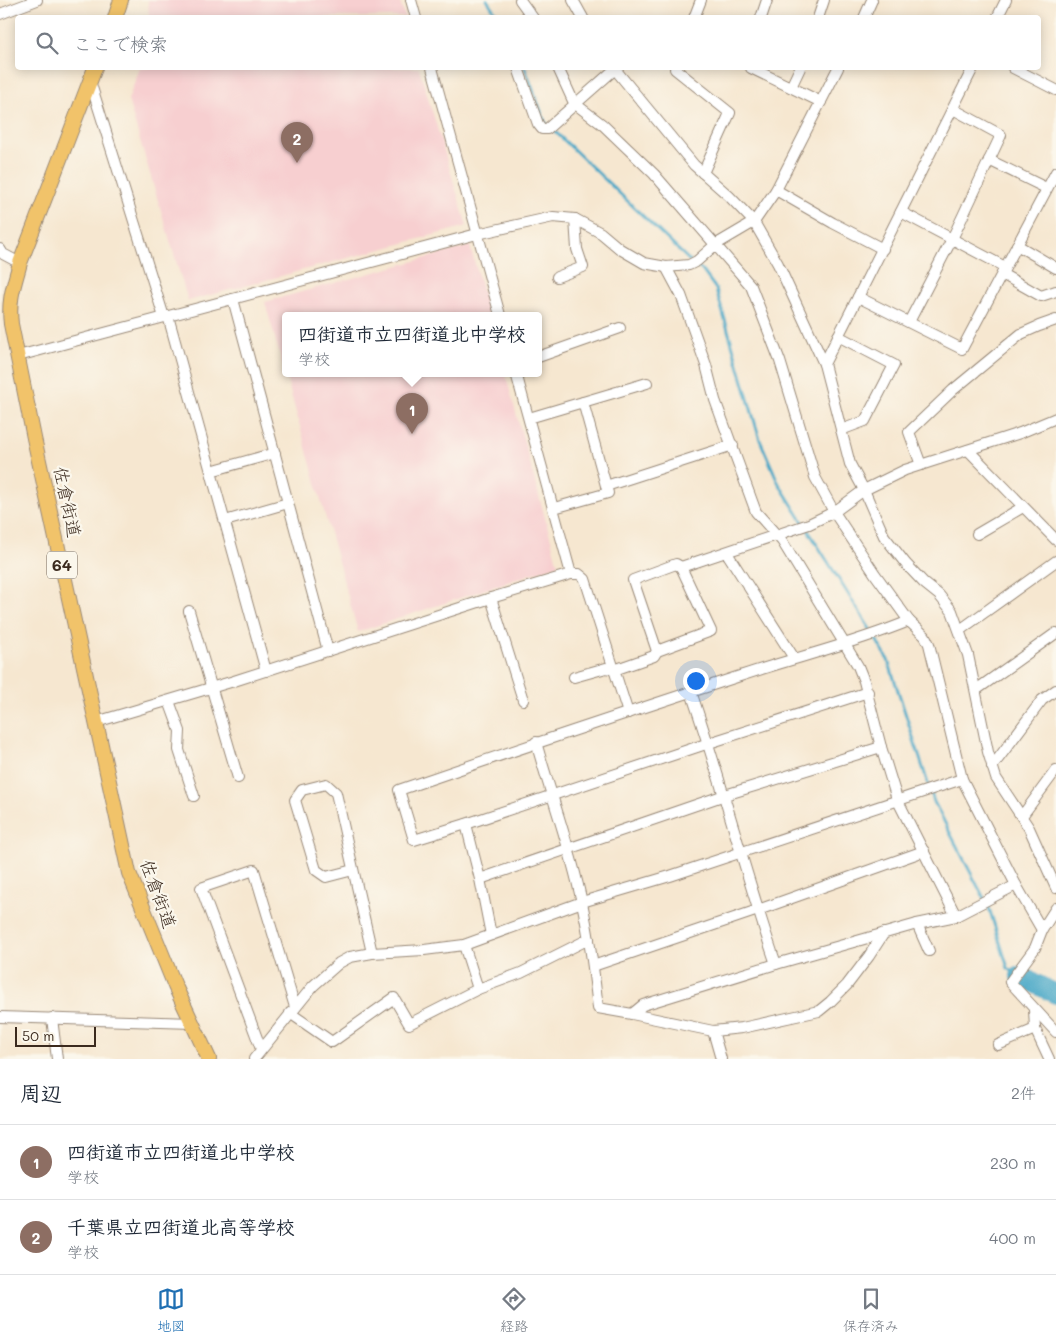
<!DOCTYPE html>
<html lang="ja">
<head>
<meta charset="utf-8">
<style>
  :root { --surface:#fff; --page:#f2f2f3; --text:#1f2937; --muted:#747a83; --line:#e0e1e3; --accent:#1f6fb2 }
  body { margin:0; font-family:Mali,"Klee One",sans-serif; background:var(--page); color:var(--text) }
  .scale { position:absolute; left:15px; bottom:12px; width:81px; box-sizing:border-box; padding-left:5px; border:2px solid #3b2a1e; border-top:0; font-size:14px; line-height:18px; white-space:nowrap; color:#3b2a1e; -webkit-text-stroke:4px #fbf7ec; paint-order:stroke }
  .you { position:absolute; left:695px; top:680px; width:18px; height:18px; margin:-12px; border:4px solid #fff; border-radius:50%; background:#1a73e8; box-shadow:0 0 0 8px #1a73e833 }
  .badge { display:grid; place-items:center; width:32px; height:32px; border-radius:50%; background:var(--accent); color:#fff; font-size:16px; font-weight:700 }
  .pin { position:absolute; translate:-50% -41px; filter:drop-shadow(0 1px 2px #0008) }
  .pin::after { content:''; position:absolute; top:26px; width:18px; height:15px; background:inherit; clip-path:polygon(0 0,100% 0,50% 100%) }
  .popup { position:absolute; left:282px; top:312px; width:260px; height:65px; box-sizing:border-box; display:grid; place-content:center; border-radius:5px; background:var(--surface); filter:drop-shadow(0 1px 4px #0005); font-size:16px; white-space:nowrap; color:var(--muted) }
  .popup b { font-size:19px; color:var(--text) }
  .popup::after { content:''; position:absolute; left:50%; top:100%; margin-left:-10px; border:10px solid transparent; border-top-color:var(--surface) }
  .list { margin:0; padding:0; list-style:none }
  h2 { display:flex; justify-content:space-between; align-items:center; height:65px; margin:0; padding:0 20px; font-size:21px }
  h2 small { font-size:16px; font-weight:400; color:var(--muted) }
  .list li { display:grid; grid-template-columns:32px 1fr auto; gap:15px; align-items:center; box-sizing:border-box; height:75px; padding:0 20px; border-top:1px solid var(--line) }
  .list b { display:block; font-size:19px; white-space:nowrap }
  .list p { margin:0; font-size:16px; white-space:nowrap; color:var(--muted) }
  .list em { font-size:16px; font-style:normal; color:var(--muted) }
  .icon { flex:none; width:28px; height:28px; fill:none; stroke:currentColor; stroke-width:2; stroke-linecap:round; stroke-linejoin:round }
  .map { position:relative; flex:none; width:1056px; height:1059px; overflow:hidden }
  .search { position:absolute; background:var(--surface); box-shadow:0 2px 12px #0003; left:15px; right:15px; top:15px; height:55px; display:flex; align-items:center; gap:12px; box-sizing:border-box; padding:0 18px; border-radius:5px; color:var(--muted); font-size:19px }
  .sheet { height:215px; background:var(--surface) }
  nav { display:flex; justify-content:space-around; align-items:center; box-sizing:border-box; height:70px; border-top:1px solid var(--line); background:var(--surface); font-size:14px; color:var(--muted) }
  nav a { display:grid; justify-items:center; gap:2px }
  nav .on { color:var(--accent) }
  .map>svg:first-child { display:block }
</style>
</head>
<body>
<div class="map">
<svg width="1056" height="1059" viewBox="0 0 1056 1059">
  <rect width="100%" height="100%" fill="#fbf7ec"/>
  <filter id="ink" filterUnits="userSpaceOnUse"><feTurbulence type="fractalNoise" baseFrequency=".02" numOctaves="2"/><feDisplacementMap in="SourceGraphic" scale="10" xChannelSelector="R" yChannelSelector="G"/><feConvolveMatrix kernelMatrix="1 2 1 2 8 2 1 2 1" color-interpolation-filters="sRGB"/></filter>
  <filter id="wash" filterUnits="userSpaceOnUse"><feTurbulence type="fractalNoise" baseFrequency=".0096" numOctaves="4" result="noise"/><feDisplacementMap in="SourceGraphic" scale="20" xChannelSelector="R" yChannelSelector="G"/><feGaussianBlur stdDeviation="1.12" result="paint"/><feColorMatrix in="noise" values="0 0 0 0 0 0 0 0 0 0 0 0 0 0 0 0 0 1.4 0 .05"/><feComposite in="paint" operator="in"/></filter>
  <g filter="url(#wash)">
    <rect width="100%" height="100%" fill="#f6e7d0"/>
    <g fill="#f7cfd0">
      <polygon points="148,0 399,0 405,17 149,17"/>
      <polygon points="140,68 419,68 467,226 188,301 128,100"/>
      <polygon points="470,246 489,315 286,315 286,373 505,373 558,565 358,632 265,302"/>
    </g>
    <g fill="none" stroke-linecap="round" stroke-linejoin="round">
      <g stroke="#48a8c7" stroke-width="3">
        <polyline points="487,0 499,18"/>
        <polyline points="525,68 545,122 690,261"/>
        <polyline points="695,265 702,270 716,289 760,440 779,484 870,629 888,660 934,802 989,908 1008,968 1015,973"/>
      </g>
      <polyline stroke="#48a8c7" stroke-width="20" points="1020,976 1056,994"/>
    </g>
  </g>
  <g filter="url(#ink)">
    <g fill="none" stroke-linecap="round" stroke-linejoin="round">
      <defs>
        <g id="minor">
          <polyline points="411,0 416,18"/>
          <polyline points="520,0 533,18"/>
          <polyline points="573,0 583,18"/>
          <polyline points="0,14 37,0"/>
          <polyline points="694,18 701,0"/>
          <polyline points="761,18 767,0"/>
          <polyline points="818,18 824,0"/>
          <polyline points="864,18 872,0"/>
          <polyline points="997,18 1006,0"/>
          <polyline points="432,68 500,315"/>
          <polyline points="518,68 538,124 542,129 547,129 615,69"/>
          <polyline points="558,68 574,103 603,125 654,174 751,286 780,361 815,477 834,512 875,574 909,621 925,636 929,644 962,779 1016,885 1042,930"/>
          <polyline points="614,68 694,165 729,196 754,222 778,264 824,364 850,464 864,490 884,536 906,564 924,583 939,595 952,611 968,655 988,752 996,778 1029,828 1056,888"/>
          <polyline points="676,68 675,69 730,113 703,173"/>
          <polyline points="751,68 821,102"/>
          <polyline points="973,68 858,297 962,349 1056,172"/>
          <polyline points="1013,68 1056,90"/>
          <polyline points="90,81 164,317"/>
          <polyline points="791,87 800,68"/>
          <polyline points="989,160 1046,188"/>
          <polyline points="776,190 833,223 883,249"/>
          <polyline points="901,212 1005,267"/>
          <polyline points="1017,245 1056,268"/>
          <polyline points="0,249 3,254 20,263"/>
          <polyline points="666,267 681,295 706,365 715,400 756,512 782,541 858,666 864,681 881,747 897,799 956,916"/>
          <polyline points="1002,274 1041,296 1056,291"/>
          <polyline points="557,277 583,267 577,249 575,219"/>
          <polyline points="233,299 328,651"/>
          <polyline points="168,316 266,671"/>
          <polyline points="909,322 952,239 1001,135 953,109"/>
          <polyline points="838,336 894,365 865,421 841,430"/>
          <polyline points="18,356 477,234 553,217 575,219 601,233 620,249 644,263 666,267 689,265 697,261 715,245 754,222 776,190 838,68"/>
          <polyline points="538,357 620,328"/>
          <polyline points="824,364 858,297"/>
          <polyline points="583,402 647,383"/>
          <polyline points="529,418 583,402 608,493 554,508"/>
          <polyline points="968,450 1056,540"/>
          <polyline points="921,465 909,432 953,390 1021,334 1039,326 1056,320"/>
          <polyline points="211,471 275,453"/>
          <polyline points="606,486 733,445"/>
          <polyline points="225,521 288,503"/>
          <polyline points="977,534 1023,507"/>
          <polyline points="727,553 794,658"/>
          <polyline points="571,574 579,574 585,579 628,713"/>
          <polyline points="491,598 523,700"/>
          <polyline points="189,611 238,778"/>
          <polyline points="960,630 1056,561"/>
          <polyline points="657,651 711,631 681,567"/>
          <polyline points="574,677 606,668 614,670 654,656 657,651 633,580 676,564 681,567 809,524 834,512 864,490 905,470 1020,433 1056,418"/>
          <polyline points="976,690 1056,633"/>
          <path d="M691 692C722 782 745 874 776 964L917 924 956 916 1016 885"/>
          <path d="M868 692 709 743 466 824 414 840 399 790C512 751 626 713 740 676 796 657 854 644 909 621"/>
          <polyline points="169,701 180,731 179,750 194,796"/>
          <polyline points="96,722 234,681 491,598 571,574 516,373"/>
          <path d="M536 742C551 796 571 849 582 903 590 938 594 973 598 1008L632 1014 713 1031 742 1028 819 1011 830 1002 847 985 869 956 884 933"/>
          <polyline points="992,767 1042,700 1056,690"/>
          <polyline points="1022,816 1056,770"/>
          <polyline points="466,824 480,879 491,935"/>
          <polyline points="353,870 326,877 316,870 295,800 302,790 326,784 336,793 372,953"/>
          <polyline points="480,879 725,795 881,747"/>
          <polyline points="1056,908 1042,930 1035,948 1010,982 1056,1032"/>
          <polyline points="917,924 929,951"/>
          <polyline points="464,945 478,989"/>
          <polyline points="593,966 758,910 924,851"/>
          <polyline points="1034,1009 1035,1029 1049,1059"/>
          <polyline points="290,1013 332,1042 394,998 409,1024 478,989 521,973 589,939"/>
          <polyline points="632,1014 643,1005 776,964"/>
          <polyline points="0,1017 193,1023"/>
          <polyline points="52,1018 57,1059"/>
          <polyline points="713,1031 721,1059"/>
          <polyline points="998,1045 1035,1029"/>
          <polyline points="261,1049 201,888 254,870 295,1007"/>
          <polyline points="254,1059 313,986 339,963 350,957 372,953 424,950 464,945 582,902 670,876 962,779"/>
        </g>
        <g id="major">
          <polyline points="115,18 121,0"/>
          <path d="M95 68 20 263C14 285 8 300 11 324L34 438 129 873 175 986 209 1059"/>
        </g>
      </defs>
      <use href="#minor" stroke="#988877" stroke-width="12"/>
      <use href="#major" stroke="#988877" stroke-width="16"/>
      <use href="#minor" stroke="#fff" stroke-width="10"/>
      <use href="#major" stroke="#f1c36a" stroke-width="14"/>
    </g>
  </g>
  <g text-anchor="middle" stroke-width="4.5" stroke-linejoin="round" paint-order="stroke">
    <rect fill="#fbf7ec" stroke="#75685c" stroke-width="1" x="47" y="551.5" width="30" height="27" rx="4"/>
    <g font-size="16" font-weight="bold" fill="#3b2a1e">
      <text x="62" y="571">64</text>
    </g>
    <g font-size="18" fill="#3b2a1e" stroke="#fbf7ec">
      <text transform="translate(67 502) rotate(78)" y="6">佐倉街道</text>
      <text transform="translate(158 894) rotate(70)" y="6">佐倉街道</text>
    </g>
  </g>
</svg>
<div class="scale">50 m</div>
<div class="you"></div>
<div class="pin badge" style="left:412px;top:434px;background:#8d6e63">1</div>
<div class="popup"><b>四街道市立四街道北中学校</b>学校</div>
<div class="pin badge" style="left:297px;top:163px;background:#8d6e63">2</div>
<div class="search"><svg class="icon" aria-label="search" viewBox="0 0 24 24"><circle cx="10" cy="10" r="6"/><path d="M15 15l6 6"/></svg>ここで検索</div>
</div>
<section class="sheet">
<h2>周辺<small>2件</small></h2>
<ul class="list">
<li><span class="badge" style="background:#8d6e63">1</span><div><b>四街道市立四街道北中学校</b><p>学校</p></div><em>230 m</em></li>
<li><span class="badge" style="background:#8d6e63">2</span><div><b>千葉県立四街道北高等学校</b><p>学校</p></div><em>400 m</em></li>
</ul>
</section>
<nav>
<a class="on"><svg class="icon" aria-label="map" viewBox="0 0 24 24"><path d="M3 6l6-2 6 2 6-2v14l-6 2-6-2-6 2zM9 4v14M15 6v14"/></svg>地図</a>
<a><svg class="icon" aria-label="directions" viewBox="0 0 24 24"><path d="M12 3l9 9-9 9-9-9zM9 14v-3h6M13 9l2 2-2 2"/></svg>経路</a>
<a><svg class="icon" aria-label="saved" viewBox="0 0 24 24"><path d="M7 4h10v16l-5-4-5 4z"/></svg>保存済み</a>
</nav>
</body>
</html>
